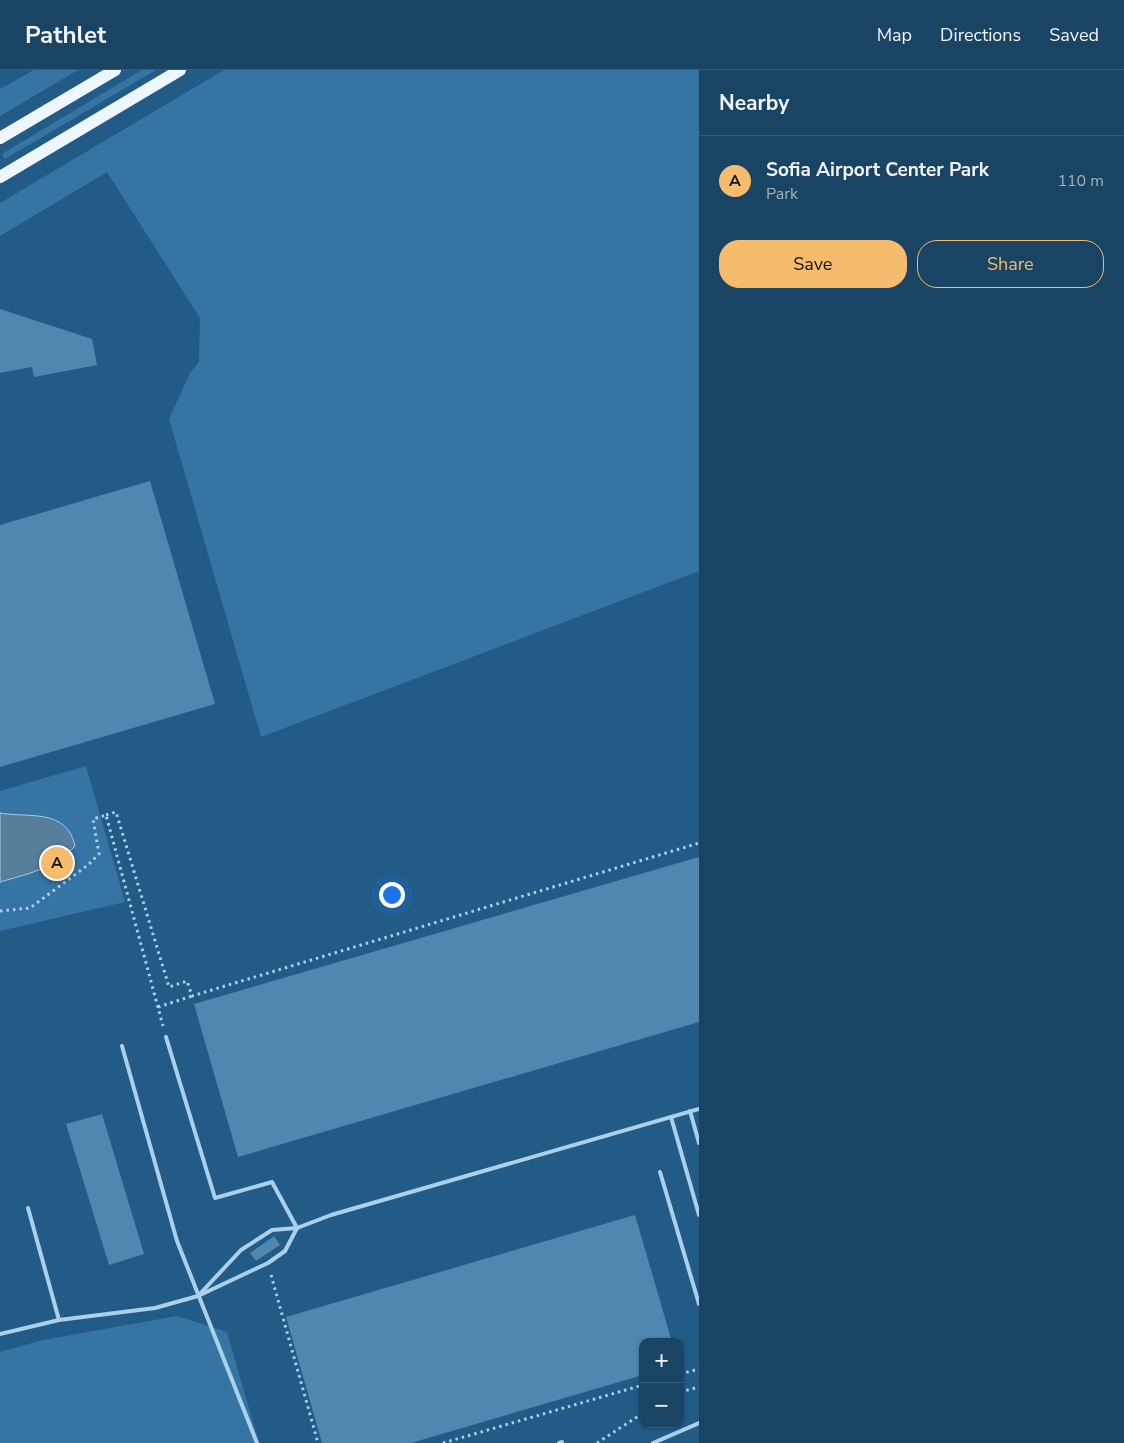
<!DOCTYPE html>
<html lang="en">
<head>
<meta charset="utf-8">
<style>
  :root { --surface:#1a4464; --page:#274e6d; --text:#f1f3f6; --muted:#9fb0bf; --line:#385c78; --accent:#f5bc6d }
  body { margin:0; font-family:"Nunito Sans",sans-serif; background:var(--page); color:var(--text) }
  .controls { position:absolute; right:15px; bottom:15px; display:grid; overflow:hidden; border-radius:10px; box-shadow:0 1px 4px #0004 }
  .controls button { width:45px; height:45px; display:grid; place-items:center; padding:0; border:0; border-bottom:1px solid var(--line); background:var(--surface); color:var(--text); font:25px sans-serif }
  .you { position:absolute; left:391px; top:824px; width:18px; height:18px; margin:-12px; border:4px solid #fff; border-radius:50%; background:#1a73e8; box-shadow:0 0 0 8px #1a73e833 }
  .badge { display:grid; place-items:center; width:32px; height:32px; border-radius:50%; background:var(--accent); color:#111; font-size:16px; font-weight:700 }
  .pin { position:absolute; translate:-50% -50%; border:2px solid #fff; box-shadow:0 1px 5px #0006 }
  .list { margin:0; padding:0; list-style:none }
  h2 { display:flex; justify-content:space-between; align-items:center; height:65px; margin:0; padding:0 20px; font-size:21px }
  h2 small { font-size:16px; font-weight:400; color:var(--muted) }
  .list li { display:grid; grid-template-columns:32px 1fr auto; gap:15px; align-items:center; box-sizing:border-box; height:90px; padding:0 20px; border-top:1px solid var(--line) }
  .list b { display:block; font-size:19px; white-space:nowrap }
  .list p { margin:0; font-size:16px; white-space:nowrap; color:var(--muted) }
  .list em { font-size:16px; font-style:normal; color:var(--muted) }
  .actions { display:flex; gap:10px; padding:15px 20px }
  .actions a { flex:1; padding:11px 0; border:1px solid var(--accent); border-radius:20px; text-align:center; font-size:18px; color:var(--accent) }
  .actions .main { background:var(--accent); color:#111 }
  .map { position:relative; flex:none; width:699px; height:1373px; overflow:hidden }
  header { display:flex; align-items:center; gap:30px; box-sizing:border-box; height:70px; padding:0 25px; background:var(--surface); border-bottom:1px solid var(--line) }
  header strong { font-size:24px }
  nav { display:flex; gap:28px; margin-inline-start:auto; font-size:18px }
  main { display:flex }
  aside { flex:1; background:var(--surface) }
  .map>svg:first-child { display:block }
</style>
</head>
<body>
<header>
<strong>Pathlet</strong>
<nav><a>Map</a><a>Directions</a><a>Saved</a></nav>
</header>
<main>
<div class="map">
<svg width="699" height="1373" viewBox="0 0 699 1373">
  <rect width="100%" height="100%" fill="#225b86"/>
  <g fill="#3675a3">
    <polygon points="34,0 78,0 0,46 0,19"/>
    <polygon points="142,0 156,0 5,89 2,84"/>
    <polygon points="224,0 699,0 699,501 261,667 169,349 190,303 199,292 200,248 107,102 0,166 0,133"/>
    <polygon points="86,696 125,832 0,861 0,721"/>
    <polygon points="177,1246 227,1262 259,1373 0,1373 0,1282 43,1270"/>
  </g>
  <path fill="#577f9c" stroke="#9fccea" d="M0 743C28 748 67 738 75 776 55 798 28 804 0 812Z"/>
  <g fill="#4f87b0">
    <polygon points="0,239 92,269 97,295 34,307 32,297 0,303"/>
    <polygon points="150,411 215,634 0,697 0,455"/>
    <polygon points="699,787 699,952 238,1087 194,934"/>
    <polygon points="102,1044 144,1184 109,1195 66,1054"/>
    <polygon points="635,1145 672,1272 643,1272 643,1305 411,1373 322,1373 286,1247"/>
    <polygon points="274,1166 280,1175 256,1191 250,1183"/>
  </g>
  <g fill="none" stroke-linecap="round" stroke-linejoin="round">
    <g stroke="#abd0e9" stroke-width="3" stroke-dasharray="2.5 4" stroke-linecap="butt">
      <polyline points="106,745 116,742 169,917 187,911 192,926 699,773"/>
      <polyline points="0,841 30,838 88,795 99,784 93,749 106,745 163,956"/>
      <polyline points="158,937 192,926"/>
      <polyline points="271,1205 318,1373"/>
      <polyline points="680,1304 699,1299"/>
      <polyline points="680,1322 699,1317"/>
      <polyline points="443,1373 643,1315"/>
      <polyline points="597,1373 643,1343"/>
    </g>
    <g stroke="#abd0e9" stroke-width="4">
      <polyline points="166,967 215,1128 272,1112 297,1158"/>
      <polyline points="122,976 177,1171 257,1373"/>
      <polyline points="690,1041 699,1073"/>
      <polyline points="671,1047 699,1145"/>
      <polyline points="660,1102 699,1234"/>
      <polyline points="28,1138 59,1250"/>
      <polyline points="198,1226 241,1180 272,1160 297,1158 331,1145 699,1039"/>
      <polyline points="0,1264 59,1250 155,1238 198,1226 268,1193 285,1181 297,1158"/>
      <polyline points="559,1373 562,1372"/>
      <polyline points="653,1373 699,1353"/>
    </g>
    <g stroke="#eff7fe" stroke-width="12">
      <polyline points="0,68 115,0"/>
      <polyline points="0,107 180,0"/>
    </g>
  </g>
</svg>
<div class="controls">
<button>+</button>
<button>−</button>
</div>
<div class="you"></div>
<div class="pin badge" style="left:57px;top:793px">A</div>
</div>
<aside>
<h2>Nearby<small></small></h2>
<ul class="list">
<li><span class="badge">A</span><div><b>Sofia Airport Center Park</b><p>Park</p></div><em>110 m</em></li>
</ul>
<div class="actions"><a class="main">Save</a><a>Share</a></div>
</aside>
</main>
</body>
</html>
